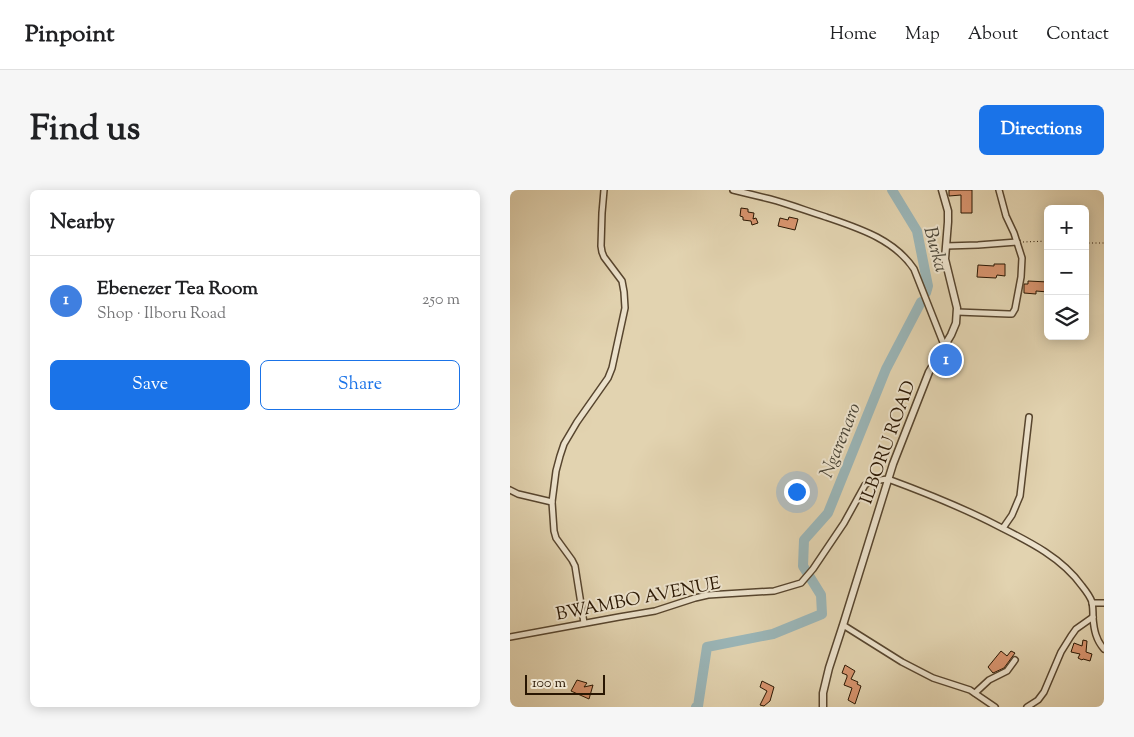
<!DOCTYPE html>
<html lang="en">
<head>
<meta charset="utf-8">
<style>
  :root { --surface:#fff; --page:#f6f6f6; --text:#202124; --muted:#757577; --line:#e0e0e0; --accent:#1a73e8 }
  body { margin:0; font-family:"Sorts Mill Goudy",serif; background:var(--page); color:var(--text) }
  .controls { position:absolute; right:15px; top:15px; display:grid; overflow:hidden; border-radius:8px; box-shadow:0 2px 12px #0003 }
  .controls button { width:45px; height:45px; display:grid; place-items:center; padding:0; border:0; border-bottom:1px solid var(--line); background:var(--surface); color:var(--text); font:25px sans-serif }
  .scale { position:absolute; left:15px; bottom:12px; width:80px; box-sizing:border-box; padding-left:5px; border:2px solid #291602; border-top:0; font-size:14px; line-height:18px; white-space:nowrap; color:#291602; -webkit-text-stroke:4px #ece2cc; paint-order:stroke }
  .you { position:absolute; left:286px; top:301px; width:18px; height:18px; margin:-12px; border:4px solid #fff; border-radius:50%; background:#1a73e8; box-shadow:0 0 0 8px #1a73e833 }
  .badge { display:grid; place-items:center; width:32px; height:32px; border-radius:50%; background:var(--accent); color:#fff; font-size:16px; font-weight:700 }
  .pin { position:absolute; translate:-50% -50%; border:2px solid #fff; box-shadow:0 1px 5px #0006 }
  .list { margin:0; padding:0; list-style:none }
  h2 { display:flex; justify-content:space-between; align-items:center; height:65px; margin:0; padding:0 20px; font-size:21px }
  h2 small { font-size:16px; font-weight:400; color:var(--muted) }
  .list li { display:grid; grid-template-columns:32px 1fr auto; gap:15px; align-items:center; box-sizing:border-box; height:90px; padding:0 20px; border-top:1px solid var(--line) }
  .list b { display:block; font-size:19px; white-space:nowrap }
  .list p { margin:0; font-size:16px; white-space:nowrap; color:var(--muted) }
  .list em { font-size:16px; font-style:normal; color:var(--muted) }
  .actions { display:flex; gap:10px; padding:15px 20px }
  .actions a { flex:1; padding:11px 0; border:1px solid var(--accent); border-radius:8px; text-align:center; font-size:18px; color:var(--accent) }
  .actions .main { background:var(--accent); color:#fff }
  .icon { flex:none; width:28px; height:28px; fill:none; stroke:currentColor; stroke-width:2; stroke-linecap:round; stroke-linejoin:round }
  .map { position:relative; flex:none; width:594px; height:517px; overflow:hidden; border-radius:8px }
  header { display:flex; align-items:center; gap:30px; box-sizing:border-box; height:70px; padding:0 25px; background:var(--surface); border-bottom:1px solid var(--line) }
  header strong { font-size:24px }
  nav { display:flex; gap:28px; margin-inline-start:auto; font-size:18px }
  .intro { display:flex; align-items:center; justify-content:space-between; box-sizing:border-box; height:120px; padding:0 30px }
  h1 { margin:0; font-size:35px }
  .button { padding:12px 22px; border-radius:8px; background:var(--accent); color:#fff; font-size:18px; font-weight:700 }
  main { display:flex; gap:30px; padding:0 30px }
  aside { flex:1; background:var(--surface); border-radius:8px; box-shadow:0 2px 12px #0003 }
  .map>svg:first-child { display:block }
</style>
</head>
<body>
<header>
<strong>Pinpoint</strong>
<nav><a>Home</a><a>Map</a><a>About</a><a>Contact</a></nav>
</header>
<div class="intro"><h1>Find us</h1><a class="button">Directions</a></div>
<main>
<aside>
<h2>Nearby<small></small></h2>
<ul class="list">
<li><span class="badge" style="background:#3f7fe0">1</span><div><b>Ebenezer Tea Room</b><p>Shop · Ilboru Road</p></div><em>250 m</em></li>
</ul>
<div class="actions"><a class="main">Save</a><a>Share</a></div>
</aside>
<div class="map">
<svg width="594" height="517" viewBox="0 0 594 517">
  <rect width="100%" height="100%" fill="#e2d3b0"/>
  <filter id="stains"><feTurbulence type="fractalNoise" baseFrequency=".004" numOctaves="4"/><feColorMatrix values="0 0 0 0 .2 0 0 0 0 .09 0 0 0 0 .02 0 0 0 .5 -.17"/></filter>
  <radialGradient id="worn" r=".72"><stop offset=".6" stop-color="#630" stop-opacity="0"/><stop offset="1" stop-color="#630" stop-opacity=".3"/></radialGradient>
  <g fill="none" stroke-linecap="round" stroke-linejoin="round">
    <g stroke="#9ab5b7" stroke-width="10">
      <polyline points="382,0 407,41 418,96 416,103"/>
      <polyline points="186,517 188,516 197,457 263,444 312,424 311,405 293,376 294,350 318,323 376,179 411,112"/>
    </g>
  </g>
  <g fill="#d8946e" stroke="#291602">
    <polygon points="439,0 462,0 462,23 451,23 451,5 439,6"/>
    <polygon points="231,18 238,19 238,22 244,23 243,29 246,28 248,33 242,35 241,31 233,30 233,27 230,26"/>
    <polygon points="279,27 288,29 285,40 268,36 270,28 278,30"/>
    <polygon points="484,74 495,74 495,86 487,85 486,88 467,87 468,75 484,76"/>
    <polygon points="518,91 538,92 538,102 526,101 526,104 514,103 514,94 518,94"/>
    <polygon points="573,450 577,451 576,462 582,464 580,471 573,469 572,470 568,468 570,464 561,462 564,453 572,456"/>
    <polygon points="491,461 497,466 501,461 505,463 494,478 483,483 478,477"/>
    <polygon points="335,475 345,481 341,489 348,492 347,494 351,496 345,514 338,510 342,498 334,495 337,487 337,485 332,483"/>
    <polygon points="67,490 77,493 74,497 83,495 79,509 61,501"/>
    <polygon points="252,491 264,497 260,511 254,516 250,515 257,501 250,497"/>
  </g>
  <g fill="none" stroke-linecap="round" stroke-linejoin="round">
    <defs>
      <g id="minor">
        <path d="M223 0C235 3 248 6 260 9 279 14 297 21 316 27 348 38 384 49 404 79L434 155"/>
        <polyline points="436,56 468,55 507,52"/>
        <polyline points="447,122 499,124 502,124 505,119 511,87 512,68 504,43 496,26 489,0"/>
        <polyline points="0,300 8,304 42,312"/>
        <polyline points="493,338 502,325 510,306 519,227"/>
        <polyline points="582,413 594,413"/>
        <polyline points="74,433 65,376 62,370 46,348 44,341 42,312 46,281 50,266 54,254 67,232 98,188 102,178 115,118 114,102 112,91 94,67 92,62 91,56 92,23 94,0"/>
        <polyline points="333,435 392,472 423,488 460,500 485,517"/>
        <path d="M0 447 109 427 145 421 185 408 198 405 264 401 291 393 303 379 334 333 355 295C361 290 370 290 378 289 416 303 454 318 490 337 520 352 552 368 572 396 576 401 580 406 582 412 583 417 583 423 583 428 584 440 586 450 594 459"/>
        <polyline points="465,503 479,490 497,481 505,470"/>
        <polyline points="517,517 528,510 534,502 551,462 561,446 566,439 583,427"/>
      </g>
      <polyline id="tertiary" points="313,517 313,503 319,478 333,435 383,274 419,182 441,145 446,133 447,118 435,69 438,32 438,21 432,0"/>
    </defs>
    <use href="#minor" stroke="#57452e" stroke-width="8"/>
    <use href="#tertiary" stroke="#57452e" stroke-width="9"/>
    <g stroke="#291602" stroke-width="1" stroke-dasharray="1 2.5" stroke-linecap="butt">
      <polyline points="513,52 538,51"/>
      <polyline points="575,53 594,53"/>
    </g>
    <use href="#minor" stroke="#ece2cc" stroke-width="5"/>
    <use href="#tertiary" stroke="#ece2cc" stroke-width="6"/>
  </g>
  <g text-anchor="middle" stroke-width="4" stroke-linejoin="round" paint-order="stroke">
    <g font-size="18" fill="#291602" stroke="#ece2cc">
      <text transform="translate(377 252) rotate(-70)" y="6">ILBORU ROAD</text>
      <text transform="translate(128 408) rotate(-11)" y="6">BWAMBO AVENUE</text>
    </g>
    <g font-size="19" font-style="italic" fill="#4b4638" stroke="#ece2cc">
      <text transform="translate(427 59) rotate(75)" y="7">Burka</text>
      <text transform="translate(329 250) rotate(-68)" y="7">Ngarenaro</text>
    </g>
  </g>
  <rect width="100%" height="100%" filter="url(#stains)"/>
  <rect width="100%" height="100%" fill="url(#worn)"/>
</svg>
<div class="controls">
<button>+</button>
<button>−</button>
<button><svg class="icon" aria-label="layers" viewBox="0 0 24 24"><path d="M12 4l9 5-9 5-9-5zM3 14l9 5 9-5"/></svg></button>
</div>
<div class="scale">100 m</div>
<div class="you"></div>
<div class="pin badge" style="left:436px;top:170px;background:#3f7fe0">1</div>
</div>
</main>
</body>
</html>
